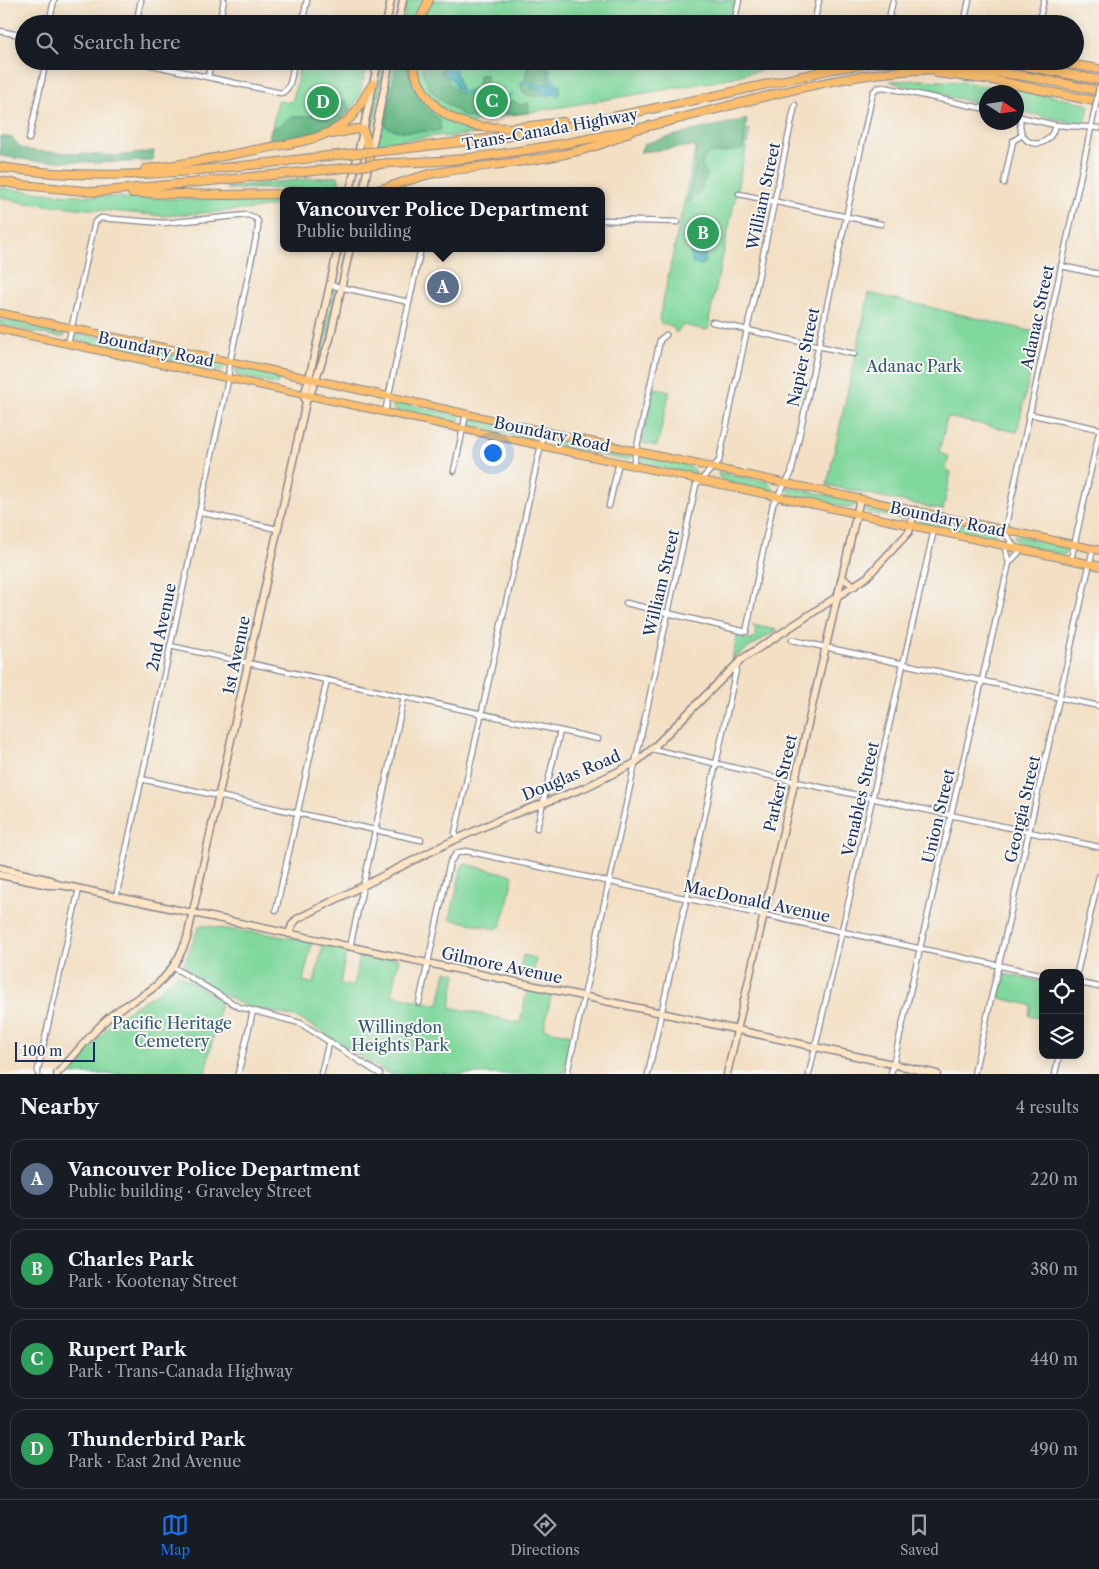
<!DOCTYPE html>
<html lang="en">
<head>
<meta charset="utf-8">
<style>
  :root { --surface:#171b24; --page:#242831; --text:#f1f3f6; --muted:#9ea1a6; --line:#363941; --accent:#1a73e8 }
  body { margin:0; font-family:"Libre Caslon Text",serif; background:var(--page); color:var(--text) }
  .controls { position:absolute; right:15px; bottom:15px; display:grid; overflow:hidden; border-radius:10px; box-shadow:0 2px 12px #0003 }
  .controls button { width:45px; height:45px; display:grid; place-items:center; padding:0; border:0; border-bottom:1px solid var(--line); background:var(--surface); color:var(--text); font:25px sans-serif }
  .compass { position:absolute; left:979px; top:85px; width:45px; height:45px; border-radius:50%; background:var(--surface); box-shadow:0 2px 12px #0003; rotate:102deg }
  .scale { position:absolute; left:15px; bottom:12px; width:80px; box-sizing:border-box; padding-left:5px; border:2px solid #1b2f5e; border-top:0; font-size:14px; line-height:18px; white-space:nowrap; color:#1b2f5e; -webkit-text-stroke:4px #f6f6f2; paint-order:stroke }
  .you { position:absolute; left:492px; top:452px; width:18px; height:18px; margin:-12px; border:4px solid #fff; border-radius:50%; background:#1a73e8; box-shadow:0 0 0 8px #1a73e833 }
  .badge { display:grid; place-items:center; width:32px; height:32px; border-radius:50%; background:var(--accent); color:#fff; font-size:16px; font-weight:700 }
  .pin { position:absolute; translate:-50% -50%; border:2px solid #fff; box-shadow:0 1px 5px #0006 }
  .popup { position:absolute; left:280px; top:187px; width:325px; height:65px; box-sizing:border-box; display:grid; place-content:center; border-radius:10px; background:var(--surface); filter:drop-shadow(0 1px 4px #0005); font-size:16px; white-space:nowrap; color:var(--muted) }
  .popup b { font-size:19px; color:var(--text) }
  .popup::after { content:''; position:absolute; left:50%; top:100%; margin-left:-10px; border:10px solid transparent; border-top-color:var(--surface) }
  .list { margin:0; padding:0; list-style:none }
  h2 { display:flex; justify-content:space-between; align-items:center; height:65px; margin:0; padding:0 20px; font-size:21px }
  h2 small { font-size:16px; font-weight:400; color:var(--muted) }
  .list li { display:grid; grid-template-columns:32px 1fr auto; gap:15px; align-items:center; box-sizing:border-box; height:80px; margin:0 10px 10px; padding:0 10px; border:1px solid var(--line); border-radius:15px }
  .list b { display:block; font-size:19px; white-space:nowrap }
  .list p { margin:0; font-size:16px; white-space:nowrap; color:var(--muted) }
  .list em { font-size:16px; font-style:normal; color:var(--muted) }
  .icon { flex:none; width:28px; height:28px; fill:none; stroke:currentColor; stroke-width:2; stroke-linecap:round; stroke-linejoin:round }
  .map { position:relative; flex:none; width:1099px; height:1074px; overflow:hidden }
  .search { position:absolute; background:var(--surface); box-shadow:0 2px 12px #0003; left:15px; right:15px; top:15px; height:55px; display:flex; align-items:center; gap:12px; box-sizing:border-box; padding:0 18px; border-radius:28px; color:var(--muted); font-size:19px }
  .sheet { height:425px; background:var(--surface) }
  nav { display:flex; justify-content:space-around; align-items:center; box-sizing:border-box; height:70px; border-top:1px solid var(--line); background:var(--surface); font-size:14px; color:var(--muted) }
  nav a { display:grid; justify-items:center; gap:2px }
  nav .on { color:var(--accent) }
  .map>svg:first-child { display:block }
</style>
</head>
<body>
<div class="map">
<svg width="1099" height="1074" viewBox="0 0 1099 1074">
  <rect width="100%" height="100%" fill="#f6f6f2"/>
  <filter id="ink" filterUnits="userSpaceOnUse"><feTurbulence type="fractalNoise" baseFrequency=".02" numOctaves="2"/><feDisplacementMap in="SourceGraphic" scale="10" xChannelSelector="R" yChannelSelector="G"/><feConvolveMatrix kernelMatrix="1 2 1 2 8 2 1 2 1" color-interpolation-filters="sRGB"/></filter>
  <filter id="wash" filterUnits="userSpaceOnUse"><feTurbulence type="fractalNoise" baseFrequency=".0096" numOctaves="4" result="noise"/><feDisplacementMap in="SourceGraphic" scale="20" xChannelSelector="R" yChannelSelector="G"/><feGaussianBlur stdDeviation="1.12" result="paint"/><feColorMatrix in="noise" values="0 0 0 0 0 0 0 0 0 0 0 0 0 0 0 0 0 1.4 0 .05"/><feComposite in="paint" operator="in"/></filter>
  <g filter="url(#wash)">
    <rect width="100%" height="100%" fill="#f3dfc3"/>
    <g fill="#80d89c" stroke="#4e847d">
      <polygon points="407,0 735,0 730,24 402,24"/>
      <path d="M301 61H367C364 75 363 90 356 102 338 135 302 137 269 143L278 100C284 102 287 104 293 100Z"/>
      <polygon points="382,61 386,61 371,134 368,128"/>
      <polygon points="395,61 797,61 717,81 477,121 466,129 485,133 443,137 442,135 377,144"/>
      <polygon points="921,80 964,82 1007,90 1018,89 1088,104 1089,106 1086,120 1081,124 1017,111 1016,92 986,92 986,105 910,88 890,81"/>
      <polygon points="750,129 709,320 710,325 707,330 683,325 676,333 672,326 666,324 662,325 659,320 696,146"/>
      <polygon points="338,176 340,188 227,189 227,187"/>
      <path d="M0 188C94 200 190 199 284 200V204L252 209 164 216 25 203 0 197Z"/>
      <polygon points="334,289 337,290 329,330 316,371"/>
      <polygon points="869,293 1039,333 1017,432 947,417 939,453 949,456 946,470 951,472 943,510 827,485"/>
      <polygon points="0,320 17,322 62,332 66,335 63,337 59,337 5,326 0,325"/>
      <polygon points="77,334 83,334 145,347 150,353 148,355 145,356 81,342 76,339"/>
      <polygon points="162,352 219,363 224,368 223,370 217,372 163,360 159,357"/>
      <polygon points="241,368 279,376 277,385 236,375 235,370"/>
      <polygon points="654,388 670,391 657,446 643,443 642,441"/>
      <polygon points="398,402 457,415 459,416 460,420 455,423 397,411 394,409 392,405"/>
      <polygon points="473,418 532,431 533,435 531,439 528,439 472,427 469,423"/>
      <polygon points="555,436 625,451 631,454 632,457 630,459 624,460 555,445 552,441"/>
      <path d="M649 457C662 459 692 461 696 473L694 475 648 465 642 462V458Z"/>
      <polygon points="719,472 769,482 774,489 770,492 724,481 718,476"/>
      <polygon points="789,487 852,500 854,506 849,508 794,496 787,490"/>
      <polygon points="868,503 907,511 909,518 904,520 866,512 864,507"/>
      <polygon points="929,517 996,531 994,540 918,522 921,519"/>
      <polygon points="1014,535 1067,547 1069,551 1064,555 1022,545 1015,540"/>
      <polygon points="753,625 776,630 732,659 738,633 744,639 751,640 755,636 756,630"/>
      <polygon points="464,864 513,875 507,906 501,926 496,929 450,919 462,866"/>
      <path d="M201 925 239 931 261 933 312 942 303 981 314 984 323 944 347 949 340 984 353 987 361 952 399 959 391 995 439 1005 446 971 456 974 450 1007 520 1023 528 987 552 992 544 1029 572 1035 563 1074H389L299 1018 245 1006 217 991 187 971 184 964C188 955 196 931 201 925Z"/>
      <polygon points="523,955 536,958 532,977 519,975"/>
      <polygon points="1004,974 1043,982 1043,1019 1029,1016 1031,1005 999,998"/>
      <polygon points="179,975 213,995 221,1002 205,1074 66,1074 111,1024 124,1013 157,993 174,976"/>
    </g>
    <g fill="#68b884" stroke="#427471">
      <path d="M398 61H406C411 86 419 105 440 120V130C426 132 397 134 385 126Z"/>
      <polygon points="421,61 441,61 441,72 456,91 460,93 478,87 479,75 486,75 486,90 481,97 482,102 496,105 514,101 520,105 529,103 528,113 499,114 475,118 466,117 438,98 430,88 424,75"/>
      <path d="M524 61H541C557 77 545 81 540 97L528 95 523 92 521 83 526 78V71H528V65Z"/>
      <path d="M344 100 348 105V112C327 134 297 138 268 142L271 129 281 125 291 117C314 118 325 111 344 100Z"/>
      <polygon points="747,119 743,149 705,155 702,166 707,175 699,194 687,203 696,163 694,146 640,152 644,144 691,131"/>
      <polygon points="0,136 12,138 21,148 35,151 117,156 154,151 153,161 95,163 92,162 36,161 0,156"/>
    </g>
    <g fill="#42b2bc" stroke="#2e708d">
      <polygon points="445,61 453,61 461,91 456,88 453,80 447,77 442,71"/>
      <polygon points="551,77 555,83 560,85 560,94 557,95 552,94 548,96 542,94 539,89 531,89 533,81 538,86 550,82"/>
      <path d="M708 232 712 239 705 250V261L702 265 693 264C687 252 696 236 708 232Z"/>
    </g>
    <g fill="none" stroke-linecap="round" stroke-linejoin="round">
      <g stroke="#42b2bc" stroke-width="2">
        <polyline points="551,63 549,67 551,77"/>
        <polyline points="520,85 526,82 532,83"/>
        <polyline points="461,91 480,100 502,104 513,93"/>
      </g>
    </g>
  </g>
  <g filter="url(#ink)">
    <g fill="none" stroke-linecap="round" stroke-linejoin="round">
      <defs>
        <g id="street">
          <polyline points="49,24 54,0"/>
          <polyline points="136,24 141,0"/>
          <polyline points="219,24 224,0"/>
          <polyline points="302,24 307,0"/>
          <polyline points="734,24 739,0"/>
          <polyline points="814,24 819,0"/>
          <polyline points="888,24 893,0"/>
          <polyline points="964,24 969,0"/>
          <polyline points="1038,24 1044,0"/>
          <polyline points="0,31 24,36"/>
          <path d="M133 61 281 93C292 90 292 72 294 61"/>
          <polyline points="208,77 211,61"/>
          <polyline points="1016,116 1055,125 1099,128"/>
          <path d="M1021 117C1014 147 1049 154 1055 125"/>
          <polyline points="29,139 46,61"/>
          <polyline points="1004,183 1013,141 1022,135"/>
          <polyline points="739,194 881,224"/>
          <polyline points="602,220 678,222"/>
          <polyline points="1061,266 1099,274"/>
          <polyline points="330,285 409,302"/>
          <polyline points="712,322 854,354"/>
          <polyline points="68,344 95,222 101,218 164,223 247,215 254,217 258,221 258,228 230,362 227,385 116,897"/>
          <polyline points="385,412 421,248"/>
          <polyline points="1029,414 1099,429"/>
          <polyline points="633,465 660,340 666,335"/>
          <polyline points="454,471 466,414"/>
          <polyline points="609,506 619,462"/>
          <polyline points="199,512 277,529"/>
          <polyline points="1004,545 1009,563"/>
          <polyline points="1015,547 1007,536 1005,529 1095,109"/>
          <polyline points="1071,560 1099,433"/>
          <polyline points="626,603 746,632 773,504 791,474 873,92 877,88 884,87 986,109"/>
          <polyline points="792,640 1099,706"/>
          <polyline points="170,646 598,739"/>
          <polyline points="652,749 801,783 1099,847"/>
          <polyline points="141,779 421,840"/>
          <polyline points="537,828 560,731"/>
          <polyline points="458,839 455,833 544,431"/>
          <polyline points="276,910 327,680"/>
          <polyline points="350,947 404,697"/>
          <polyline points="173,967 239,1007 300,1023 380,1074"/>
          <polyline points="1077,973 1099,876"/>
          <polyline points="1080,983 1099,987"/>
          <polyline points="419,1003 450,862 457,853 466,851 1043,975"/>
          <polyline points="38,1074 38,1069 79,889"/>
          <polyline points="238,1074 253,1011"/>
          <polyline points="321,1074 327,1049 330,1042"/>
          <polyline points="567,1074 696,485 719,461 795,105"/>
          <polyline points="648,1074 716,764 737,665"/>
          <polyline points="809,1074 934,530"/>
          <polyline points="891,1074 1009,563 1022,549"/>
          <polyline points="974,1074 1093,549"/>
          <polyline points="1055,1074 1059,1055"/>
        </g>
        <g id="secondary">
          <polyline points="386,24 391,0"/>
          <polyline points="398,24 403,0"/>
          <polyline points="350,191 378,61"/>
          <polyline points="363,191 390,61"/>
          <polyline points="309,398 330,339 350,248"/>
          <polyline points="842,578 855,586"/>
          <polyline points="0,868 50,880 60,885 71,887 657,1012 937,1074"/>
          <polyline points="0,875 48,885 59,885"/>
          <polyline points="289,934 292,925 297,919 448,843 501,819 584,788 635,763 652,749 742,659 867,577 909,532 915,510"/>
          <path d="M57 1074C74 1056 89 1036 107 1019 117 1009 131 1003 143 995 164 982 179 961 187 938L306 402 304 396 311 370 338 248"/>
          <polyline points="727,1074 860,499"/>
        </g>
        <g id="primary">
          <polyline points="0,313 284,373 551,433 1099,550"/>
          <polyline points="0,329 1099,566"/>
          <polyline points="152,363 155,346"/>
        </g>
        <g id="highway">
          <polyline points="418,24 429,0"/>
          <path d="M413 61C414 75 421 89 430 100 462 139 518 127 563 122"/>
          <polyline points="998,61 1099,80"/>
          <polyline points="1051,61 1099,69"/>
          <polyline points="937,73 993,80 1099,102"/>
          <path d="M332 134 357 129 363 130C368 138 367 148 370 157"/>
          <polyline points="392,150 530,134 719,95 833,69 872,63 903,61"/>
          <path d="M389 163C413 162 437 162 461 159 519 152 578 142 636 129 739 106 843 68 950 69 1001 70 1049 80 1099 91"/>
          <path d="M0 167C112 185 226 168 337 155"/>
          <path d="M145 169C181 165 215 158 250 151 282 144 321 143 347 121 359 111 364 96 373 84"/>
          <polyline points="0,181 22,185 95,192 335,169"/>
          <path d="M373 191C395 186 414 177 435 173 498 162 570 162 628 133"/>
          <polyline points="132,193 225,195 284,194"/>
        </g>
      </defs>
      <use href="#street" stroke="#878790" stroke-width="7"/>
      <use href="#secondary" stroke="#878790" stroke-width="9"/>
      <use href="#primary" stroke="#878790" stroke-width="9"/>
      <use href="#highway" stroke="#878790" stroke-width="10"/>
      <use href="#street" stroke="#fff" stroke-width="4.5"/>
      <use href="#secondary" stroke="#fde5c5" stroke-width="6"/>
      <use href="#primary" stroke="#fabe6e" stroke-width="7"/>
      <use href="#highway" stroke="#fabe6e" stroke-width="8"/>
      <defs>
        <polyline id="street-bridge" points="1095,109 1099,88"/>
        <g id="highway-bridge">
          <polyline points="337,155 392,150"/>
          <polyline points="335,169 389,163"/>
        </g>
      </defs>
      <use href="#street-bridge" stroke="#878790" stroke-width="7" stroke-linecap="butt"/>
      <use href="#highway-bridge" stroke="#878790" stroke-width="10" stroke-linecap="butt"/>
      <use href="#street-bridge" stroke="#fff" stroke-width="4.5"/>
      <use href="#highway-bridge" stroke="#fabe6e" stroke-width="8"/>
    </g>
  </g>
  <g text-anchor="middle" stroke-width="4" stroke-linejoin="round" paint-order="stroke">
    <g font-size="16" fill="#1b2f5e" stroke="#f6f6f2">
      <text transform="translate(550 129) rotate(-10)" y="6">Trans-Canada Highway</text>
      <text transform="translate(763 196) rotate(-78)" y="6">William Street</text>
      <text transform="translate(1037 317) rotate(-78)" y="6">Adanac Street</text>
      <text transform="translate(156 349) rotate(12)" y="6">Boundary Road</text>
      <text transform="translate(803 357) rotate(-78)" y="6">Napier Street</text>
      <text transform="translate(552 434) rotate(12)" y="6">Boundary Road</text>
      <text transform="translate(948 519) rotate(12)" y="6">Boundary Road</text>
      <text transform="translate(661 583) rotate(-77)" y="6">William Street</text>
      <text transform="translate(161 627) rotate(-78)" y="6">2nd Avenue</text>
      <text transform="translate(236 655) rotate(-78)" y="6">1st Avenue</text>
      <text transform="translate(571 775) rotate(-23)" y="6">Douglas Road</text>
      <text transform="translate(780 783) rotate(-77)" y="6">Parker Street</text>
      <text transform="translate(860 799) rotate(-77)" y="6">Venables Street</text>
      <text transform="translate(1022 809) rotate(-77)" y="6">Georgia Street</text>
      <text transform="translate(938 816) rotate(-77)" y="6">Union Street</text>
      <text transform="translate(757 901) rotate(12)" y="6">MacDonald Avenue</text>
      <text transform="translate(502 965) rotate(12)" y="6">Gilmore Avenue</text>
    </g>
    <g font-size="16" fill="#34596e" stroke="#f6f6f2">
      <text x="914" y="372">Adanac Park</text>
      <text x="172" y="1029">Pacific Heritage<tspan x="172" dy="18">Cemetery</tspan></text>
      <text x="400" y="1033">Willingdon<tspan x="400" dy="18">Heights Park</tspan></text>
    </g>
  </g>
</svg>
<div class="controls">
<button><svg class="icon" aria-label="locate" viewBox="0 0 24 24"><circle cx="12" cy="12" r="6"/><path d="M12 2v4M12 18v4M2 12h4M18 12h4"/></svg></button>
<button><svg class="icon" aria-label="layers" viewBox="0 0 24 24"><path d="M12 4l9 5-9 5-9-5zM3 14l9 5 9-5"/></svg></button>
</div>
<svg class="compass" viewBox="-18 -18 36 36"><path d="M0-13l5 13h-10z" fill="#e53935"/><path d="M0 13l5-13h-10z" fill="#9ea1a6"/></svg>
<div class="scale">100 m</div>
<div class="you"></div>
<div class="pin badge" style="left:443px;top:287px;background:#5c6f8a">A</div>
<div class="popup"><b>Vancouver Police Department</b>Public building</div>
<div class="pin badge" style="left:703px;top:233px;background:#2e9e5b">B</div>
<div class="pin badge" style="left:492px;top:101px;background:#2e9e5b">C</div>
<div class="pin badge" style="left:323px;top:102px;background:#2e9e5b">D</div>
<div class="search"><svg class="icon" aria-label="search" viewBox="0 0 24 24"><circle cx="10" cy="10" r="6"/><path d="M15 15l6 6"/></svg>Search here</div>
</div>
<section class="sheet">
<h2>Nearby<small>4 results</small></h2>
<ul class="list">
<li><span class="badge" style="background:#5c6f8a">A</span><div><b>Vancouver Police Department</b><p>Public building · Graveley Street</p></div><em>220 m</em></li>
<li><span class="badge" style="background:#2e9e5b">B</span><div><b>Charles Park</b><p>Park · Kootenay Street</p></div><em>380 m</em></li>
<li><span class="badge" style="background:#2e9e5b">C</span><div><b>Rupert Park</b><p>Park · Trans-Canada Highway</p></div><em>440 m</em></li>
<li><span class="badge" style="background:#2e9e5b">D</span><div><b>Thunderbird Park</b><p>Park · East 2nd Avenue</p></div><em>490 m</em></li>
</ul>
</section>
<nav>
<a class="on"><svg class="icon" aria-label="map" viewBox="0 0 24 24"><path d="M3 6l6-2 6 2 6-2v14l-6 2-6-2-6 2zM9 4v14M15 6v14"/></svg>Map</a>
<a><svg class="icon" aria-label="directions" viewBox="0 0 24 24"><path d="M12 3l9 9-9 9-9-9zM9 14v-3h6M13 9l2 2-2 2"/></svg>Directions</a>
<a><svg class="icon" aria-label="saved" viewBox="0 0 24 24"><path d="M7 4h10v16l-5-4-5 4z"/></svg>Saved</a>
</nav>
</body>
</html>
